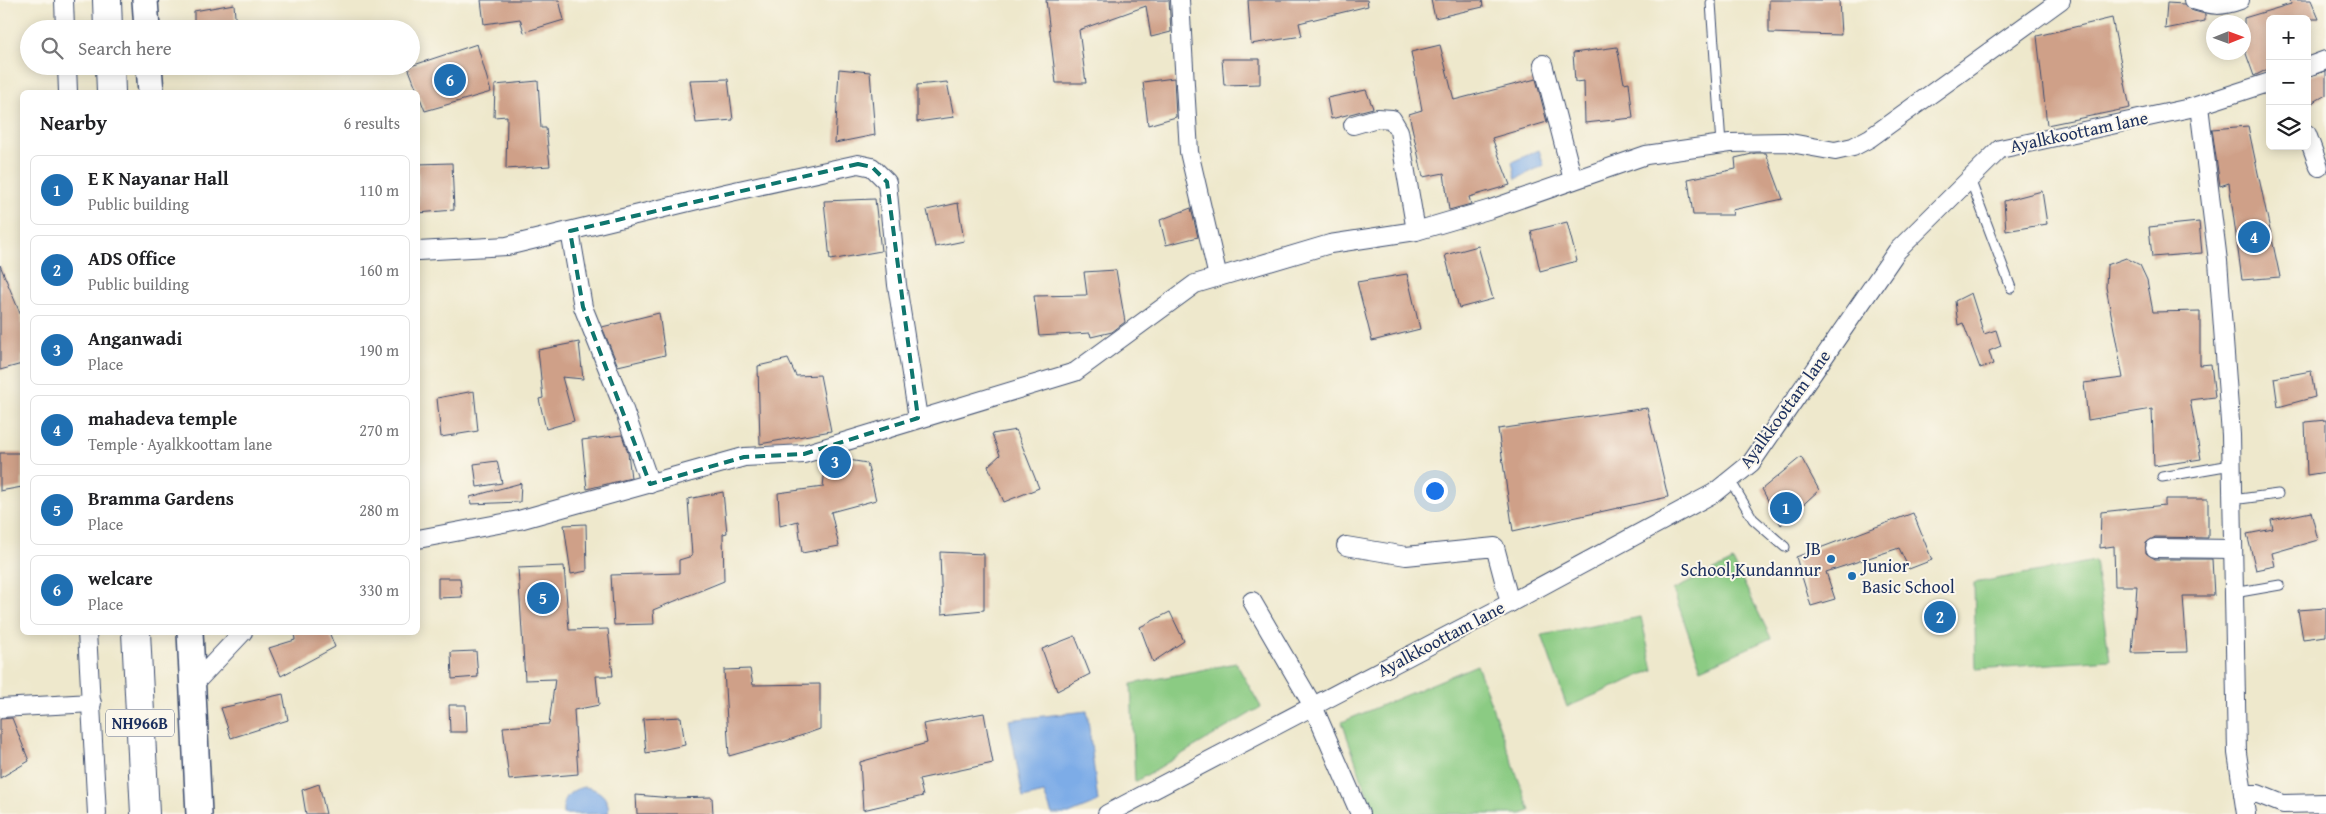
<!DOCTYPE html>
<html lang="en">
<head>
<meta charset="utf-8">
<style>
  :root { --surface:#fff; --page:#f6f6f6; --text:#202124; --muted:#757577; --line:#e0e0e0; --accent:#1f6fb2 }
  body { margin:0; font-family:"Gentium Book Plus",serif; background:var(--page); color:var(--text) }
  .controls { position:absolute; right:15px; top:15px; display:grid; overflow:hidden; border-radius:8px; box-shadow:0 2px 12px #0003 }
  .controls button { width:45px; height:45px; display:grid; place-items:center; padding:0; border:0; border-bottom:1px solid var(--line); background:var(--surface); color:var(--text); font:25px sans-serif }
  .compass { position:absolute; left:2206px; top:15px; width:45px; height:45px; border-radius:50%; background:var(--surface); box-shadow:0 2px 12px #0003; rotate:89deg }
  .you { position:absolute; left:1434px; top:490px; width:18px; height:18px; margin:-12px; border:4px solid #fff; border-radius:50%; background:#1a73e8; box-shadow:0 0 0 8px #1a73e833 }
  .badge { display:grid; place-items:center; width:32px; height:32px; border-radius:50%; background:var(--accent); color:#fff; font-size:16px; font-weight:700 }
  .pin { position:absolute; translate:-50% -50%; border:2px solid #fff; box-shadow:0 1px 5px #0006 }
  .list { margin:0; padding:0; list-style:none }
  h2 { display:flex; justify-content:space-between; align-items:center; height:65px; margin:0; padding:0 20px; font-size:21px }
  h2 small { font-size:16px; font-weight:400; color:var(--muted) }
  .list li { display:grid; grid-template-columns:32px 1fr auto; gap:15px; align-items:center; box-sizing:border-box; height:70px; margin:0 10px 10px; padding:0 10px; border:1px solid var(--line); border-radius:8px }
  .list b { display:block; font-size:19px; white-space:nowrap }
  .list p { margin:0; font-size:16px; white-space:nowrap; color:var(--muted) }
  .list em { font-size:16px; font-style:normal; color:var(--muted) }
  .icon { flex:none; width:28px; height:28px; fill:none; stroke:currentColor; stroke-width:2; stroke-linecap:round; stroke-linejoin:round }
  .map { position:relative; flex:none; width:2326px; height:814px; overflow:hidden }
  .search { position:absolute; background:var(--surface); box-shadow:0 2px 12px #0003; left:20px; top:20px; width:400px; height:55px; display:flex; align-items:center; gap:12px; box-sizing:border-box; padding:0 18px; border-radius:28px; color:var(--muted); font-size:19px }
  .panel { position:absolute; background:var(--surface); box-shadow:0 2px 12px #0003; left:20px; top:90px; width:400px; height:545px; border-radius:8px }
  .map>svg:first-child { display:block }
</style>
</head>
<body>
<div class="map">
<svg width="2326" height="814" viewBox="0 0 2326 814">
  <rect width="100%" height="100%" fill="#fbf7ec"/>
  <filter id="ink" filterUnits="userSpaceOnUse"><feTurbulence type="fractalNoise" baseFrequency=".02" numOctaves="2"/><feDisplacementMap in="SourceGraphic" scale="10" xChannelSelector="R" yChannelSelector="G"/><feConvolveMatrix kernelMatrix="1 2 1 2 8 2 1 2 1" color-interpolation-filters="sRGB"/></filter>
  <filter id="wash" filterUnits="userSpaceOnUse"><feTurbulence type="fractalNoise" baseFrequency=".0096" numOctaves="4" result="noise"/><feDisplacementMap in="SourceGraphic" scale="20" xChannelSelector="R" yChannelSelector="G"/><feGaussianBlur stdDeviation="1.12" result="paint"/><feColorMatrix in="noise" values="0 0 0 0 0 0 0 0 0 0 0 0 0 0 0 0 0 1.4 0 .05"/><feComposite in="paint" operator="in"/></filter>
  <g filter="url(#wash)">
    <rect width="100%" height="100%" fill="#eee8cc"/>
    <g fill="#8bcb83" stroke="#537d70">
      <polygon points="1733,561 1771,638 1701,669 1673,590"/>
      <polygon points="2095,561 2110,660 1976,669 1974,583"/>
      <polygon points="1641,617 1653,670 1567,707 1542,635"/>
      <polygon points="1236,663 1261,707 1135,782 1131,684"/>
      <polygon points="1477,665 1530,811 1522,814 1374,814 1342,722"/>
    </g>
    <g fill="#7dace7" stroke="#4c6ea2">
      <polygon points="1539,150 1544,165 1516,179 1512,162"/>
      <polygon points="1087,711 1098,802 1069,814 1052,814 1044,793 1023,798 1009,720"/>
      <path d="M584 787C598 788 611 798 608 814H563C562 799 569 790 584 787Z"/>
    </g>
    <g id="blocks">
      <g fill="#cfa088">
        <polygon points="481,0 559,0 564,20 524,32 520,19 484,24"/>
        <polygon points="1046,0 1169,0 1171,32 1151,37 1146,6 1079,30 1086,83 1056,83"/>
        <polygon points="1248,0 1367,0 1368,6 1299,23 1302,36 1251,44"/>
        <polygon points="1431,0 1482,0 1483,7 1435,18"/>
        <polygon points="1769,0 1839,0 1841,35 1769,33"/>
        <polygon points="2290,0 2311,0 2319,19 2270,19 2270,68 2254,76 2244,48 2244,18 2291,4"/>
        <polygon points="2167,3 2184,4 2190,10 2205,14 2205,21 2165,29"/>
        <polygon points="234,4 236,29 194,29 194,11"/>
        <polygon points="2112,18 2130,108 2047,125 2037,36"/>
        <polygon points="477,44 491,92 425,111 408,67"/>
        <polygon points="1440,45 1454,100 1536,79 1547,122 1492,138 1510,185 1469,197 1471,204 1449,210 1444,173 1423,177 1409,114 1422,110 1411,52"/>
        <polygon points="1617,47 1624,83 1629,82 1633,118 1585,123 1584,81 1575,82 1573,53"/>
        <polygon points="1222,59 1260,59 1260,84 1224,85"/>
        <polygon points="839,69 870,72 875,135 835,143"/>
        <polygon points="2326,71 2326,95 2312,103 2307,92 2307,77"/>
        <polygon points="1174,78 1176,117 1148,125 1143,82"/>
        <polygon points="728,79 733,120 696,123 690,80"/>
        <polygon points="538,81 541,128 546,128 550,166 506,169 507,116 494,117 495,85"/>
        <polygon points="947,82 954,117 917,122 917,85"/>
        <polygon points="1366,90 1373,108 1331,119 1327,98"/>
        <polygon points="2248,126 2280,277 2242,280 2229,183 2220,186 2212,129"/>
        <polygon points="1756,153 1766,153 1783,199 1732,210 1733,215 1693,215 1688,179 1736,169 1735,158"/>
        <polygon points="452,163 454,210 418,213 418,164"/>
        <polygon points="2042,191 2047,224 2006,231 2004,201"/>
        <polygon points="875,199 881,251 830,260 824,201"/>
        <polygon points="958,203 964,241 935,247 927,210"/>
        <polygon points="1191,208 1198,237 1166,245 1160,220"/>
        <polygon points="1567,222 1577,261 1540,271 1531,231"/>
        <polygon points="2199,222 2202,253 2152,257 2149,227"/>
        <polygon points="1478,246 1493,299 1459,308 1445,255"/>
        <polygon points="2126,258 2140,265 2147,280 2153,312 2200,311 2200,365 2211,364 2215,397 2190,400 2201,459 2154,466 2152,409 2088,420 2084,383 2123,378 2106,287 2107,265"/>
        <polygon points="0,265 22,318 22,364 0,370"/>
        <polygon points="1116,270 1125,322 1112,332 1091,337 1090,333 1039,336 1034,296 1087,295 1084,272"/>
        <polygon points="1407,274 1420,329 1372,341 1357,282"/>
        <polygon points="1971,293 1984,334 1996,330 2001,346 1989,351 1993,364 1980,368 1963,323 1958,325 1955,301"/>
        <polygon points="659,313 665,355 618,366 602,327"/>
        <polygon points="579,342 583,379 562,377 574,421 546,429 539,399 543,398 538,350"/>
        <polygon points="788,359 796,376 820,375 831,431 760,444 758,366"/>
        <polygon points="2311,371 2315,397 2278,407 2274,378"/>
        <polygon points="474,391 478,431 441,437 437,398"/>
        <polygon points="1647,408 1668,497 1513,531 1498,429"/>
        <polygon points="2326,420 2326,472 2307,475 2305,422"/>
        <polygon points="1016,430 1039,488 1004,502 988,466 1000,455 992,434"/>
        <polygon points="622,435 628,453 631,478 587,489 582,440"/>
        <polygon points="0,453 22,453 22,487 0,491"/>
        <polygon points="830,457 867,463 876,500 831,512 839,546 802,553 798,521 780,526 778,493 823,487 826,458"/>
        <polygon points="1801,457 1819,490 1781,525 1762,489"/>
        <polygon points="497,461 502,483 477,487 474,464"/>
        <polygon points="521,483 520,502 471,504 470,497"/>
        <polygon points="723,492 727,533 723,534 724,581 653,610 654,624 614,625 611,575 679,573 679,560 692,556 688,499"/>
        <polygon points="2165,499 2208,499 2208,538 2155,537 2146,543 2146,553 2155,559 2212,559 2214,596 2183,596 2187,652 2132,653 2137,586 2115,586 2114,546 2100,548 2101,512 2165,505"/>
        <polygon points="2311,512 2318,540 2272,553 2275,566 2256,570 2247,534 2273,529 2271,520"/>
        <polygon points="1913,513 1932,560 1909,569 1899,548 1826,572 1835,599 1811,606 1796,557"/>
        <polygon points="586,524 587,571 571,574 564,525"/>
        <polygon points="940,552 984,554 984,610 942,614"/>
        <polygon points="564,566 569,630 608,629 613,676 596,676 599,705 574,710 578,774 509,780 503,727 549,724 555,679 525,680 518,568"/>
        <polygon points="438,578 460,578 462,597 438,598"/>
        <polygon points="2326,608 2326,636 2303,639 2298,610"/>
        <polygon points="1170,612 1184,641 1153,662 1140,627"/>
        <polygon points="294,632 329,632 335,647 281,676 269,648 295,640"/>
        <polygon points="1075,636 1090,674 1057,691 1042,649"/>
        <polygon points="476,651 478,677 452,679 451,652"/>
        <polygon points="750,669 753,685 820,684 820,729 783,742 782,741 729,756 724,670"/>
        <polygon points="283,694 288,720 231,738 221,708"/>
        <polygon points="449,705 466,705 467,732 450,732"/>
        <polygon points="984,713 993,763 919,779 923,796 863,810 860,762 927,743 923,724"/>
        <polygon points="681,717 685,745 646,753 643,719"/>
        <polygon points="12,718 29,761 0,778 0,719"/>
        <polygon points="319,784 326,814 306,814 302,790"/>
        <polygon points="636,795 672,798 712,797 713,814 637,814"/>
      </g>
    </g>
  </g>
  <g filter="url(#ink)">
    <use href="#blocks" fill-opacity="0" stroke="#3b4b6e" stroke-width="1"/>
    <g fill="none" stroke-linecap="round" stroke-linejoin="round">
      <defs>
        <g id="lane">
          <polyline points="1711,3 1721,144"/>
          <polyline points="1970,179 2011,288"/>
          <polyline points="2162,477 2231,465"/>
          <polyline points="1730,480 1753,519 1785,547"/>
          <polyline points="2232,500 2278,494"/>
          <polyline points="2234,593 2280,585"/>
        </g>
        <g id="street">
          <polyline points="64,0 65,29"/>
          <polyline points="1180,0 1189,152 1218,277"/>
          <path d="M2193 0C2213 6 2221 7 2240 0"/>
          <polyline points="1543,64 1573,180"/>
          <polyline points="67,66 68,92"/>
          <polyline points="2307,67 2326,60"/>
          <polyline points="2199,106 2218,261 2231,435 2237,753 2246,814"/>
          <polyline points="1353,125 1377,118 1392,119 1399,131 1416,231"/>
          <polyline points="2307,134 2319,167"/>
          <polyline points="570,231 583,307 622,404 650,484"/>
          <polyline points="418,251 507,246 726,193 858,164 872,167 887,182 897,285 918,418"/>
          <polyline points="418,539 519,520 744,457 804,454 1075,372 1195,284 1330,244 1416,231 1491,209 1646,155 1730,143 1785,142 1835,151 1853,147 1870,138 2061,0"/>
          <polyline points="1346,546 1406,556 1495,547 1510,603"/>
          <polyline points="2155,548 2233,549"/>
          <polyline points="1252,601 1313,706 1360,814"/>
          <polyline points="87,632 97,814"/>
          <polyline points="193,685 243,632"/>
          <polyline points="0,708 92,703"/>
          <polyline points="2243,794 2258,794 2283,804 2326,803"/>
          <polyline points="1107,814 1510,603 1714,493 1751,463 1897,251 2000,149 2190,108 2270,82"/>
        </g>
        <g id="secondary">
          <polyline points="145,0 147,29"/>
          <polyline points="149,66 151,92"/>
          <polyline points="190,632 199,814"/>
        </g>
        <g id="highway">
          <polyline points="107,0 108,29"/>
          <polyline points="110,66 111,92"/>
          <polyline points="136,632 145,814"/>
        </g>
      </defs>
      <use href="#lane" stroke="#3b4b6e" stroke-width="11"/>
      <use href="#street" stroke="#3b4b6e" stroke-width="20"/>
      <use href="#secondary" stroke="#3b4b6e" stroke-width="28"/>
      <use href="#highway" stroke="#3b4b6e" stroke-width="30"/>
      <use href="#lane" stroke="#fff" stroke-width="9"/>
      <use href="#street" stroke="#fff" stroke-width="18"/>
      <use href="#secondary" stroke="#fff" stroke-width="25"/>
      <use href="#highway" stroke="#fff" stroke-width="28"/>
    </g>
  </g>
  <path fill="none" stroke="#0f766e" stroke-width="4" stroke-dasharray="10 6" stroke-linejoin="round" d="M858 164 872 167 887 182 918 418 804 454 744 457 650 484 583 307 570 231Z"/>
  <g fill="#1f6fb2" stroke="#fbf7ec" stroke-width="2">
    <circle cx="1831" cy="559" r="5"/>
    <circle cx="1852" cy="576" r="5"/>
  </g>
  <g text-anchor="middle" stroke-width="4" stroke-linejoin="round" paint-order="stroke">
    <rect fill="#fbf7ec" stroke="#5e6b89" stroke-width="1" x="106" y="709.5" width="68" height="27" rx="4"/>
    <g font-size="16" font-weight="bold" fill="#1b2f5e">
      <text x="140" y="729">NH966B</text>
    </g>
    <g font-size="18" fill="#1b2f5e" stroke="#fbf7ec">
      <text transform="translate(2079 132) rotate(-12)" y="6">Ayalkkoottam lane</text>
      <text transform="translate(1785 409) rotate(-54)" y="6">Ayalkkoottam lane</text>
      <text transform="translate(1441 639) rotate(-28)" y="6">Ayalkkoottam lane</text>
    </g>
    <g font-size="18" fill="#1b2f5e" stroke="#fbf7ec" text-anchor="end">
      <text x="1821" y="555">JB<tspan x="1821" dy="21">School,Kundannur</tspan></text>
      <text x="1862" y="572" text-anchor="start">Junior<tspan x="1862" dy="21">Basic School</tspan></text>
    </g>
  </g>
</svg>
<div class="controls">
<button>+</button>
<button>−</button>
<button><svg class="icon" aria-label="layers" viewBox="0 0 24 24"><path d="M12 4l9 5-9 5-9-5zM3 14l9 5 9-5"/></svg></button>
</div>
<svg class="compass" viewBox="-18 -18 36 36"><path d="M0-13l5 13h-10z" fill="#e53935"/><path d="M0 13l5-13h-10z" fill="#757577"/></svg>
<div class="you"></div>
<div class="pin badge" style="left:1786px;top:508px">1</div>
<div class="pin badge" style="left:1940px;top:617px">2</div>
<div class="pin badge" style="left:835px;top:462px">3</div>
<div class="pin badge" style="left:2254px;top:237px">4</div>
<div class="pin badge" style="left:543px;top:598px">5</div>
<div class="pin badge" style="left:450px;top:80px">6</div>
<div class="search"><svg class="icon" aria-label="search" viewBox="0 0 24 24"><circle cx="10" cy="10" r="6"/><path d="M15 15l6 6"/></svg>Search here</div>
<section class="panel">
<h2>Nearby<small>6 results</small></h2>
<ul class="list">
<li><span class="badge">1</span><div><b>E K Nayanar Hall</b><p>Public building</p></div><em>110 m</em></li>
<li><span class="badge">2</span><div><b>ADS Office</b><p>Public building</p></div><em>160 m</em></li>
<li><span class="badge">3</span><div><b>Anganwadi</b><p>Place</p></div><em>190 m</em></li>
<li><span class="badge">4</span><div><b>mahadeva temple</b><p>Temple · Ayalkkoottam lane</p></div><em>270 m</em></li>
<li><span class="badge">5</span><div><b>Bramma Gardens</b><p>Place</p></div><em>280 m</em></li>
<li><span class="badge">6</span><div><b>welcare</b><p>Place</p></div><em>330 m</em></li>
</ul>
</section>
</div>
</body>
</html>
